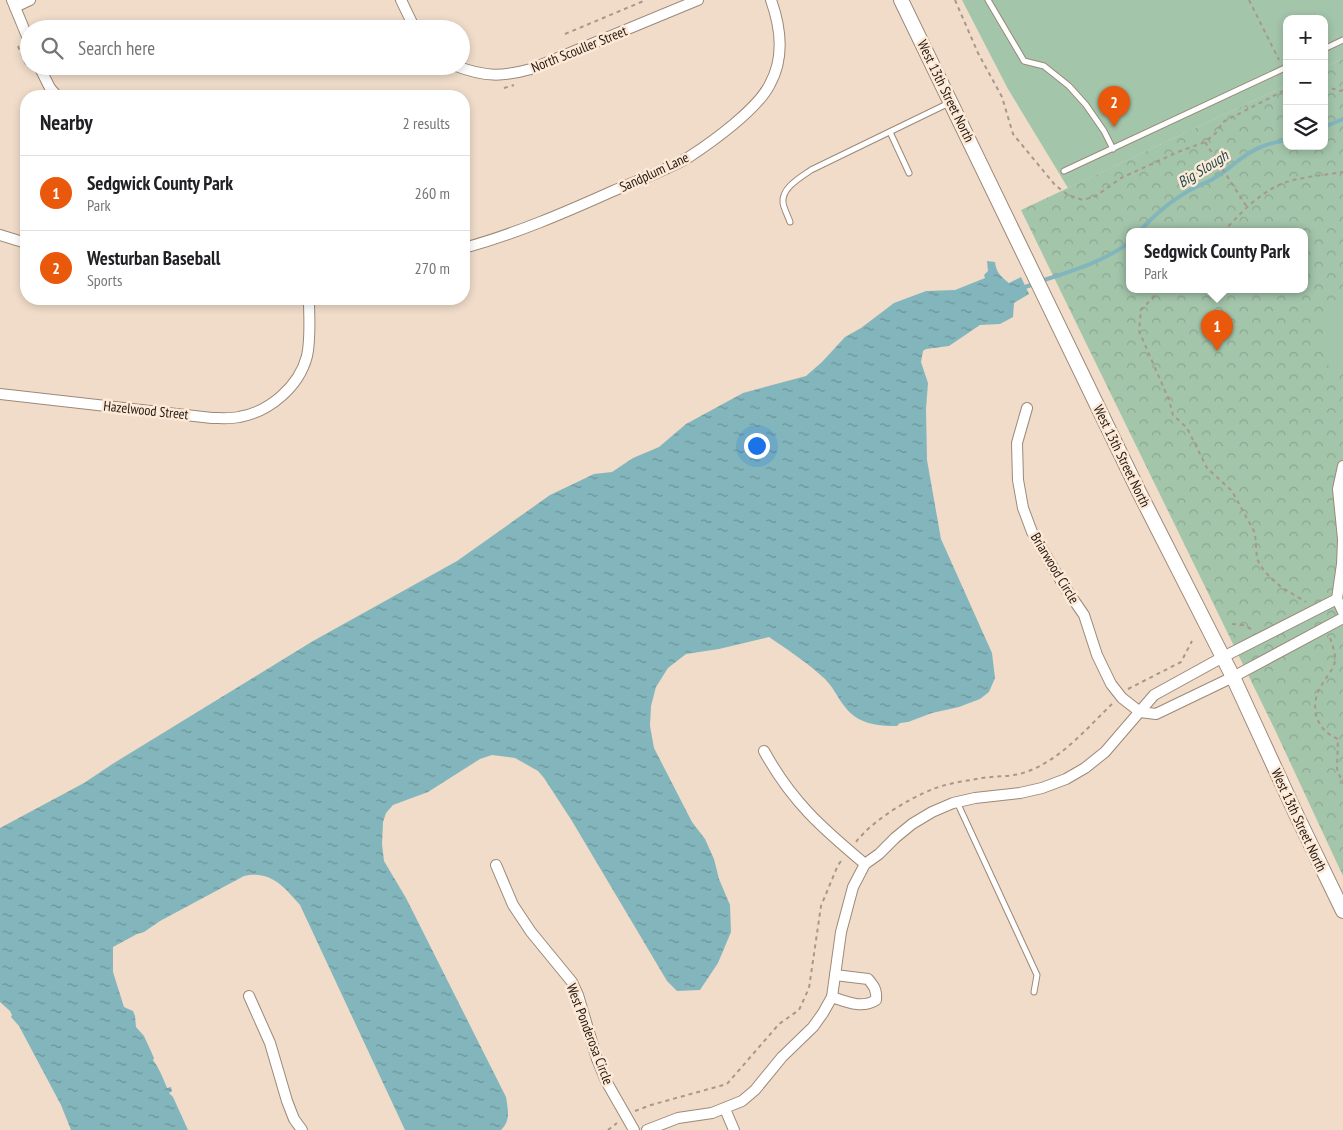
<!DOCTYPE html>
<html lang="en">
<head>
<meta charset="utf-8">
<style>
  :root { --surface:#fff; --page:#f6f6f6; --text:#202124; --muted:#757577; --line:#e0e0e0; --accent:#ea580c }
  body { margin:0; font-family:"PT Sans Narrow",sans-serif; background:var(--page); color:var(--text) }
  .controls { position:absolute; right:15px; top:15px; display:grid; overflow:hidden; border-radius:10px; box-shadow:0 2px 8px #0003 }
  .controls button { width:45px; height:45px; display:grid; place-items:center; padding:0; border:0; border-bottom:1px solid var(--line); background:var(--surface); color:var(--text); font:25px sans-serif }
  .you { position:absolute; left:756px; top:445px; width:18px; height:18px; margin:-12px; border:4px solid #fff; border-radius:50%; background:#1a73e8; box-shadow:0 0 0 8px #1a73e833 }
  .badge { display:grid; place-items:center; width:32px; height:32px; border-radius:50%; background:var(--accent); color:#fff; font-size:16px; font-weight:700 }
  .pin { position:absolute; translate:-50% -41px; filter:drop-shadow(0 1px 2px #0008) }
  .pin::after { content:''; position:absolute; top:26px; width:18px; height:15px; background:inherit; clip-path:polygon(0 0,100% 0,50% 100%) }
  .popup { position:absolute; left:1126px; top:228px; width:182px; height:65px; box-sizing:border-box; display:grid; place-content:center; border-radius:10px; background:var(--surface); filter:drop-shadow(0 1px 4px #0005); font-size:16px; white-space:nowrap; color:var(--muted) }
  .popup b { font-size:19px; color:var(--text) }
  .popup::after { content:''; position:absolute; left:50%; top:100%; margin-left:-10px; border:10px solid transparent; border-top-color:var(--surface) }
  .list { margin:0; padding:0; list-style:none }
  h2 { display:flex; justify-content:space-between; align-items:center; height:65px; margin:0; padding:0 20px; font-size:21px }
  h2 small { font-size:16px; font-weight:400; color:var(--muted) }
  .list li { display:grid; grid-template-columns:32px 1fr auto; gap:15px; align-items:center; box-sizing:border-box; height:75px; padding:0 20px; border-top:1px solid var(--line) }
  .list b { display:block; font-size:19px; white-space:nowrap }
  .list p { margin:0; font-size:16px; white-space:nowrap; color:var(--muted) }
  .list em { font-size:16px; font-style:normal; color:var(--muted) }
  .icon { flex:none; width:28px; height:28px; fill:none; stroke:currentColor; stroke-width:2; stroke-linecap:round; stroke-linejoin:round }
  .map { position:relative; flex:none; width:1343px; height:1130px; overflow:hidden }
  .search { position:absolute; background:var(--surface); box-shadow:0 2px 8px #0003; left:20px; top:20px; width:450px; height:55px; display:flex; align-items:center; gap:12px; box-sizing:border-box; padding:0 18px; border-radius:28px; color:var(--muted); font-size:19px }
  .panel { position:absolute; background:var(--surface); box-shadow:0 2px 8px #0003; left:20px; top:90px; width:450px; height:215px; border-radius:20px }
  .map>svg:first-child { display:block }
</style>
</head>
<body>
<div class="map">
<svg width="1343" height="1130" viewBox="0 0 1343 1130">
  <defs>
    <pattern id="park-crowns" width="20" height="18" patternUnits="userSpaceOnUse" patternTransform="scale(1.25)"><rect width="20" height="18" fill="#a3c5aa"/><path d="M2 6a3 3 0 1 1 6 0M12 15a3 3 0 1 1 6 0" fill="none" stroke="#8ca891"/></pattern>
    <pattern id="water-ripples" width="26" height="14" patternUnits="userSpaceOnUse" patternTransform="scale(1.25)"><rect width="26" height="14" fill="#83b6bc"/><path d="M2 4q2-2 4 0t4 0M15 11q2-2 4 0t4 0" fill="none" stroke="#6b9397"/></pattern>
  </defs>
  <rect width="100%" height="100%" fill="#f0dcc9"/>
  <path fill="url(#park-crowns)" fill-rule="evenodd" d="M1343 59V876L1276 732 1021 210 1287 85V146H1324V67ZM1130 232H1304V290H1130Z"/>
  <g fill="#a3c5aa">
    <polygon points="962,0 1343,0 1343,59 1324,67 1324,19 1287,19 1287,85 1068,188 1008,89"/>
    <polygon points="1343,295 1343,370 1330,370 1321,343 1326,312"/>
  </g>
  <path fill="url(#water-ripples)" d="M987 261 995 262C996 272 1001 277 1009 283L1021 277 1029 294 1014 303 1013 317 1000 324 980 325 949 346 926 349 923 351 921 362 928 383 926 409 927 460 941 539 992 653 995 678 989 692 980 699 959 707 932 713 908 722 900 723 897 726C877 726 858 724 845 707 837 697 834 688 825 679 808 663 788 650 769 637L719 649 686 654 668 668 656 687 651 706 650 726 654 748 692 822 705 839 714 859 719 879 730 905 731 932 718 963 700 990 677 991 667 981 572 821 544 778 538 771 515 758 492 755 480 759 428 792 393 805 386 813 383 822 382 844 384 861 406 898 506 1097C508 1110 511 1120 501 1130H405L300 905C284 887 271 870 244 876L160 921 144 932 137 934 113 947V972L124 1007 133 1011 135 1016 136 1027 144 1036 154 1058 153 1060C159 1068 163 1078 167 1088L171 1087 172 1091 169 1093 173 1097 188 1130H71L61 1105 19 1026 11 1017 12 1015 10 1011 0 1002V828L84 783 114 763 313 641 457 561 550 495 594 474 612 472 633 458 659 447 686 424 743 393 806 376 822 362 845 337 861 328 894 303 926 291 955 290 985 278 984 275 988 271Z"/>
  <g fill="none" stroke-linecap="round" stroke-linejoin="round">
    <g stroke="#83b6bc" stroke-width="4">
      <polyline points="1324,127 1343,119"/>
      <path d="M1139 232C1155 214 1174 198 1196 187 1202 184 1208 182 1213 179 1230 170 1243 153 1261 147 1269 143 1278 142 1287 140"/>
      <path d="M1041 281C1072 271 1103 262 1130 242"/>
      <polyline points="1025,287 1034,284"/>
    </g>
    <defs>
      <g id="lane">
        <polyline points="988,0 1024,61 1044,66 1069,86 1086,105 1104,131 1113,149"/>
        <polyline points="1324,49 1343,40"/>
        <polyline points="890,132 909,173"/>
        <polyline points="1064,171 1287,67"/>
        <path d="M790 222C788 216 784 209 783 203 781 188 801 177 811 170L949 103"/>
        <polyline points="957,802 1037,975 1034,992"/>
      </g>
      <g id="street">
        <polyline points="12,0 29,41"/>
        <polyline points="401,0 415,29"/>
        <polyline points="15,7 30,0"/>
        <polyline points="39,66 50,88 57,96"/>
        <path d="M456 66C485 77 502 77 531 69L698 0"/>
        <polyline points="0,235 26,243"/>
        <path d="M464 248C515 234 564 213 613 191 636 181 667 170 689 157 712 142 758 109 770 84 785 57 781 28 771 0"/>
        <path d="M0 394 212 418C220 418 230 419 239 417 269 412 299 387 307 356 311 338 309 318 309 299"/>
        <polyline points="1027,408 1017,443 1018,480 1023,508 1032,532 1064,586 1084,615 1097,655 1111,684 1122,698 1140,712 1156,714 1233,677 1343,618"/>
        <polyline points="1343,466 1338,489 1343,539"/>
        <polyline points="1343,541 1342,564 1337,599 1343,612"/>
        <path d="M764 751C792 802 822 828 865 864"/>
        <polyline points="496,865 513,905 531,932 572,982 578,995 597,1059 606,1081 634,1130"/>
        <polyline points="249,996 270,1043 287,1101 294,1119 302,1130"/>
        <path d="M832 997C847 1002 862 1009 876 1000 877 990 874 986 868 979L835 975"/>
        <polyline points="725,1109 734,1130"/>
        <polyline points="647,1130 678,1118 712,1113 742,1101 755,1090 782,1057 813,1027 823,1013 832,997 841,932 853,887 865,864 879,854 895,838 912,824 932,812 953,803 975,798 1020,793 1042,788 1066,779 1085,768 1105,752 1154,695 1223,657 1337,599"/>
      </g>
      <polyline id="secondary" points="901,0 1139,492 1233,677 1296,814 1343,911"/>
    </defs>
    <use href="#lane" stroke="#9c8978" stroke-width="7"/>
    <use href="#street" stroke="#9c8978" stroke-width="12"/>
    <use href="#secondary" stroke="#9c8978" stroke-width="16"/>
    <g stroke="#a8988a" stroke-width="2" stroke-dasharray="4 4" stroke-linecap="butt">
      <polyline points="955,0 978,53 1002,97 1013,134 1055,185 1068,195 1083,200 1096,196 1121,178 1178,152 1205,142 1216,133 1223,122 1287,89"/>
      <polyline points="1249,0 1279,60"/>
      <polyline points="565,34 646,0"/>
      <polyline points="18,46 27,67"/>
      <polyline points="1324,86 1340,91 1343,90"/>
      <polyline points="504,88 514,85"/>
      <polyline points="1205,142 1247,207"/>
      <path d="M1223 232C1242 212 1262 189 1290 181 1307 176 1326 175 1343 172"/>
      <polyline points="1160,290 1141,310 1139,331 1169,400 1173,415 1187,428 1207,468 1232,491 1255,533 1257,559 1264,571 1281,587 1306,602"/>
      <polyline points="1232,624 1243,625 1251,629"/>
      <path d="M1330 638C1333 647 1337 656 1334 665 1330 675 1320 684 1317 695 1311 714 1320 732 1338 739L1337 769 1343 784"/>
      <polyline points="1128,689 1181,662 1192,641"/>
      <path d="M856 842C873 820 908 799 933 789 948 783 966 781 982 778 996 776 1009 777 1023 773 1060 761 1085 730 1112 704"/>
      <polyline points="635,1111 651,1105 727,1084 779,1024 799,1010 809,988 821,906 838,865 842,860"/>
      <polyline points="608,1130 617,1123"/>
    </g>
    <use href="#lane" stroke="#fff" stroke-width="5"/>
    <use href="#street" stroke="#fff" stroke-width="10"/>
    <use href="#secondary" stroke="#fff" stroke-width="14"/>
  </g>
  <g text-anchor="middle" stroke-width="5" stroke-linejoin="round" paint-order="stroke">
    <g font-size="14" fill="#201812" stroke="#fee9d6">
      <text transform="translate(579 49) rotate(-22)" y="5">North Scouller Street</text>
      <text transform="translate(946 91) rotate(64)" y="5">West 13th Street North</text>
      <text transform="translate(654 172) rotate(-25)" y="5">Sandplum Lane</text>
      <text transform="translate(146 410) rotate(6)" y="5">Hazelwood Street</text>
      <text transform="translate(1122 456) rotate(64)" y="5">West 13th Street North</text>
      <text transform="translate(1055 568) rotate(59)" y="5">Briarwood Circle</text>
      <text transform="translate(1299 820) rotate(65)" y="5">West 13th Street North</text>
      <text transform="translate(590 1034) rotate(69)" y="5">West Ponderosa Circle</text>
    </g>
    <g font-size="15" font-style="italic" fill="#1b4a4f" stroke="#fee9d6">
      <text transform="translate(1203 169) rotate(-32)" y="5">Big Slough</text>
    </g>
  </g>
</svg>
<div class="controls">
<button>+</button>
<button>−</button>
<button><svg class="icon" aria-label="layers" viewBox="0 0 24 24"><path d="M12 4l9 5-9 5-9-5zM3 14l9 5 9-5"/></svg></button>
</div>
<div class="you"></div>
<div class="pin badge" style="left:1217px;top:351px">1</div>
<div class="popup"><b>Sedgwick County Park</b>Park</div>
<div class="pin badge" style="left:1114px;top:127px">2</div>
<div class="search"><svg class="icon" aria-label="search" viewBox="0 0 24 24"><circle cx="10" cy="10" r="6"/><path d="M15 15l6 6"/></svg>Search here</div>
<section class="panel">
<h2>Nearby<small>2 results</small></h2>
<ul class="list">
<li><span class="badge">1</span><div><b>Sedgwick County Park</b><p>Park</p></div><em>260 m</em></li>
<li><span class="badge">2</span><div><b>Westurban Baseball</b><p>Sports</p></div><em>270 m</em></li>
</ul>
</section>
</div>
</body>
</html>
